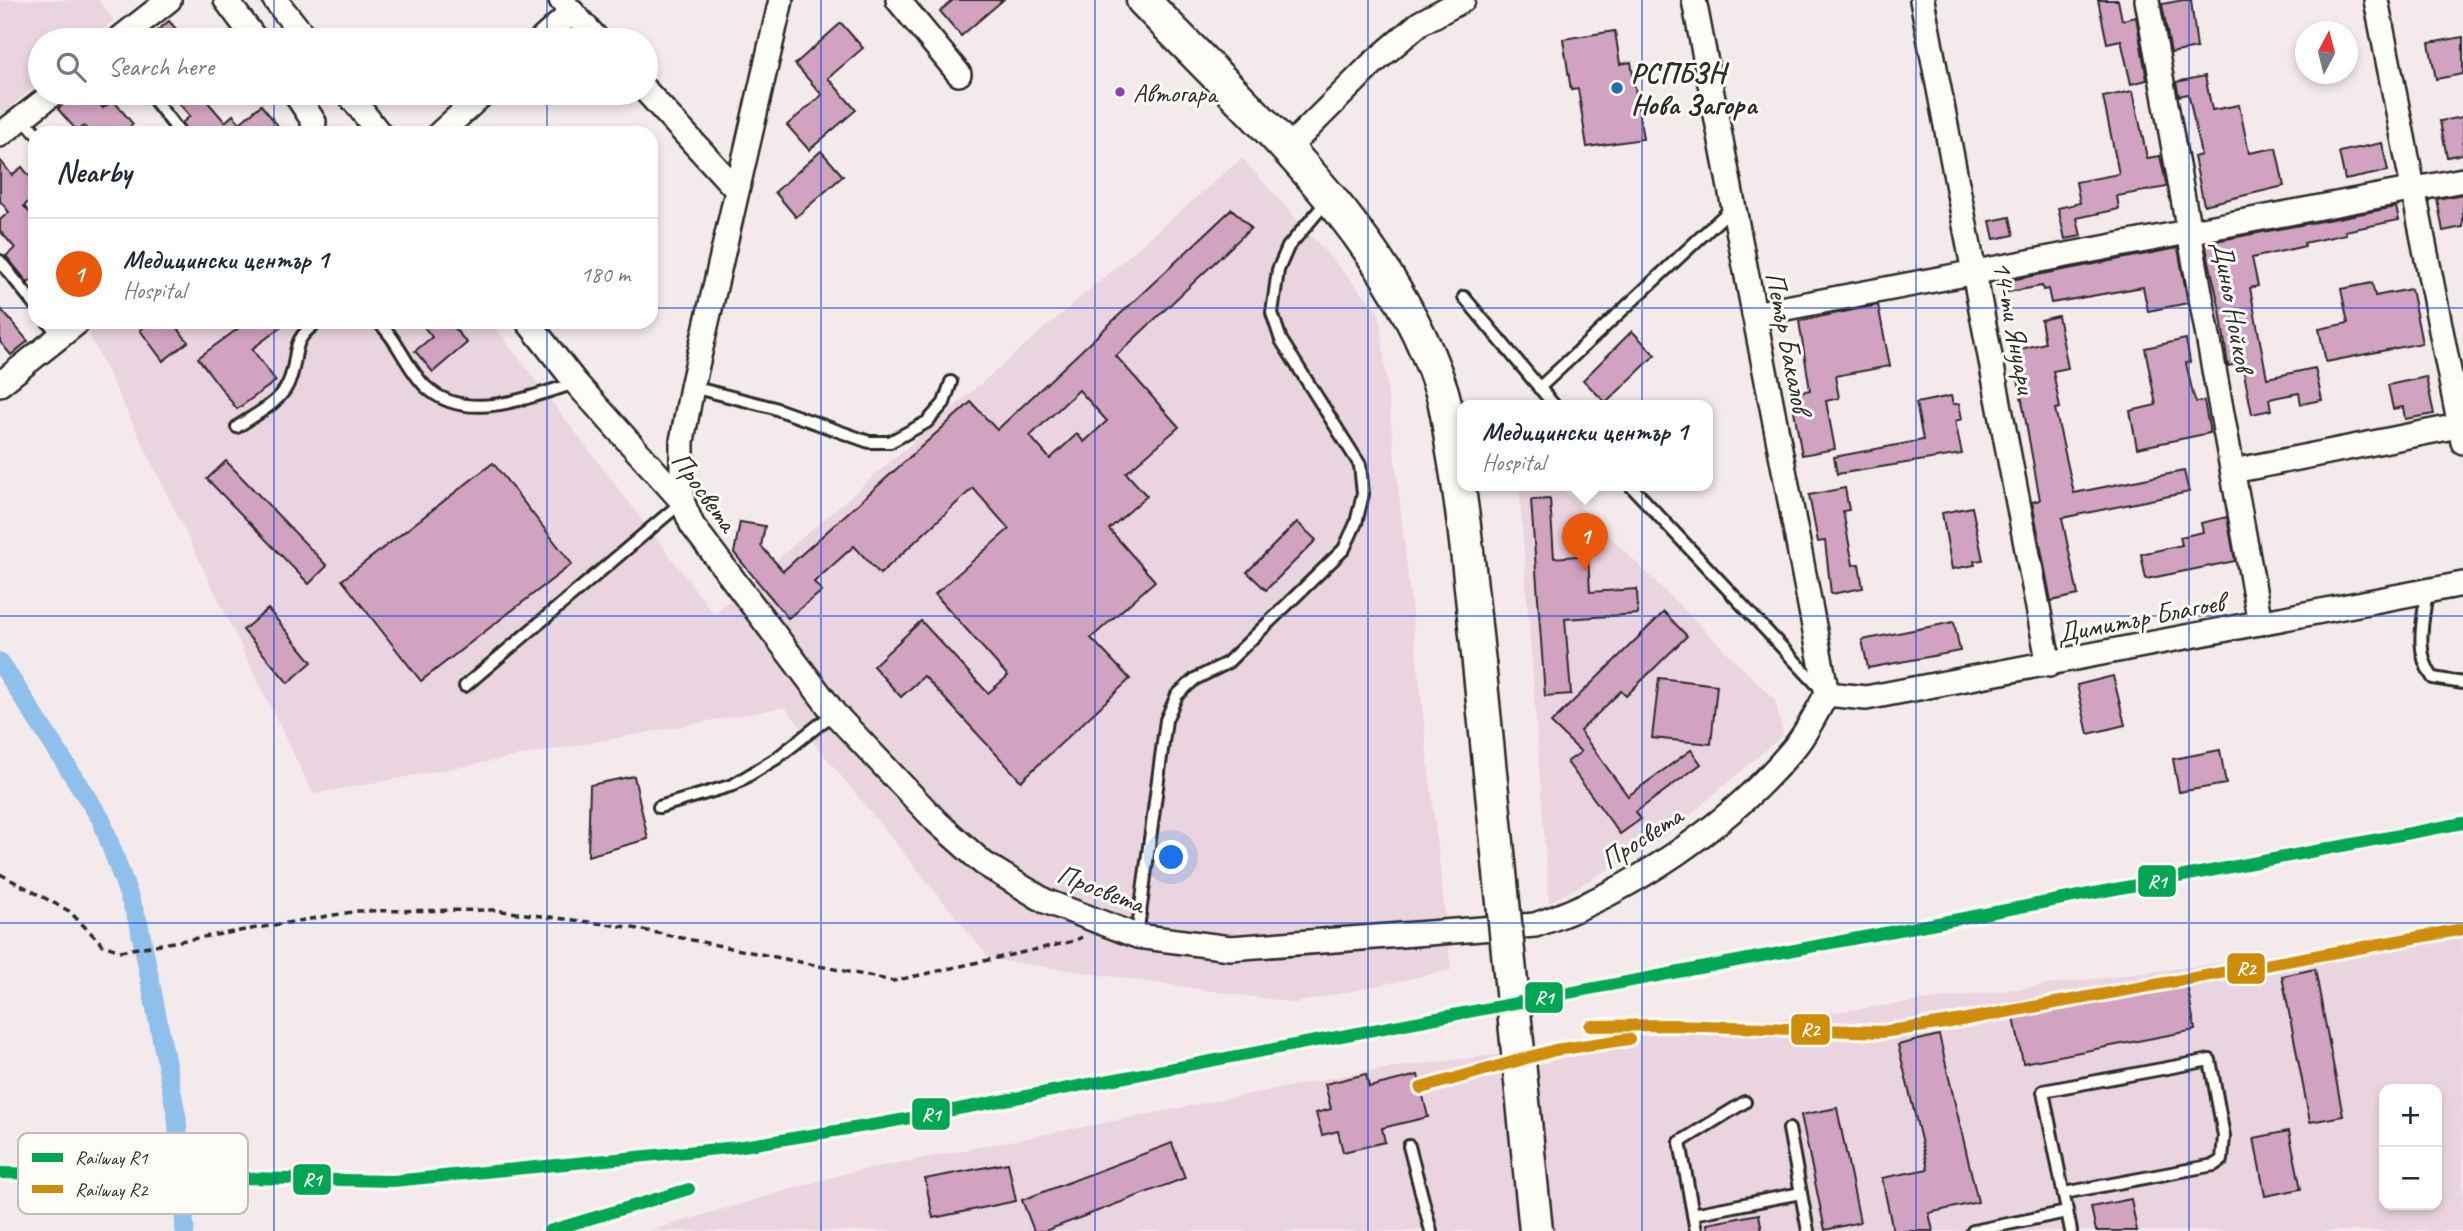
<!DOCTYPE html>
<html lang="en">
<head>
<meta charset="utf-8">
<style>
  :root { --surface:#fff; --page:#f6f6f7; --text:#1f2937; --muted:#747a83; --line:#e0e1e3; --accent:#ea580c }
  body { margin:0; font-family:Caveat,sans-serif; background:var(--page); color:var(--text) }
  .controls { position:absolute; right:21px; bottom:21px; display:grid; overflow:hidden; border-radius:14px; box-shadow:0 4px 10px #0003 }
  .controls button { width:63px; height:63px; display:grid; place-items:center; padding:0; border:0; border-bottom:2px solid var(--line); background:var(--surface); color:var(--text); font:35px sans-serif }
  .compass { position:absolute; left:2295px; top:21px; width:63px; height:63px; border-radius:50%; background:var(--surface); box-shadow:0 4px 10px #0003; rotate:7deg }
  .you { position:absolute; left:1172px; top:858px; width:24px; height:24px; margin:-18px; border:5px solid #fff; border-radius:50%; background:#1a73e8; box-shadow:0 0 0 10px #1a73e833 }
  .badge { display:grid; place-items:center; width:46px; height:46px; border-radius:50%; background:var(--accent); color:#fff; font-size:23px; font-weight:700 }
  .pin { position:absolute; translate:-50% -58px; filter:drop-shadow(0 2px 4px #0008) }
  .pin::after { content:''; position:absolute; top:37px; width:24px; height:21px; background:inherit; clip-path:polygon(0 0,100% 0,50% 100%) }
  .popup { position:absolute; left:1457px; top:400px; width:256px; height:91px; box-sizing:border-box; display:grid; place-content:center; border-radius:14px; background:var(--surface); filter:drop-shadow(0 2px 5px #0005); font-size:23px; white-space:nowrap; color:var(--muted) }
  .popup b { font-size:26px; color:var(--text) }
  .popup::after { content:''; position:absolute; left:50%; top:100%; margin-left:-14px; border:14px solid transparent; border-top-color:var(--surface) }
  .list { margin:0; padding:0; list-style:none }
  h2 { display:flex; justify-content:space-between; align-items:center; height:91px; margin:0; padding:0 28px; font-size:30px }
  h2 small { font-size:23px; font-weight:400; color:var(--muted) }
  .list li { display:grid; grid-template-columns:46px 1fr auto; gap:21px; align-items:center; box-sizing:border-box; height:112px; padding:0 28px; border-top:2px solid var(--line) }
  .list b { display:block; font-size:26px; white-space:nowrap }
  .list p { margin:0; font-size:23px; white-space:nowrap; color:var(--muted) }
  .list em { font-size:23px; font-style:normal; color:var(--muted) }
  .icon { flex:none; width:38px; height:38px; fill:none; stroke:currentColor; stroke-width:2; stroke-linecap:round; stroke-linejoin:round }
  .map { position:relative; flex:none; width:2463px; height:1231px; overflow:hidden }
  .search { position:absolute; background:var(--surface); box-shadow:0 4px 10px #0003; left:28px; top:28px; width:630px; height:77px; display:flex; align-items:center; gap:18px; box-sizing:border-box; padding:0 24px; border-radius:38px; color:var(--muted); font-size:26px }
  .panel { position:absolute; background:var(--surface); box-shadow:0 4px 10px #0003; left:28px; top:126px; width:630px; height:203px; border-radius:21px }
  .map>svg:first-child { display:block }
</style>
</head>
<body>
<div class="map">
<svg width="2463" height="1231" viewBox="0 0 2463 1231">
  <rect width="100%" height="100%" fill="#f4eaec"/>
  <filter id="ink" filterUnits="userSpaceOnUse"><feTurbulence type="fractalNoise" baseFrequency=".0143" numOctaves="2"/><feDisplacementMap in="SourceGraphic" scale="14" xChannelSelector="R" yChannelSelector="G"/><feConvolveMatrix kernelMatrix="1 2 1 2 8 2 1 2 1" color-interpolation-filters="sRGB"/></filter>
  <g filter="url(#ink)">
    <g fill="#ead4df" fill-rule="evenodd">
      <polygon points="0,0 98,0 114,20 90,40 40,40 40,82 0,116"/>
      <polygon points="1242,158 1379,312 1451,970 1296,1003 990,959 785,707 313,794 89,334 105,322 491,322 714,614"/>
      <polygon points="1519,485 1558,485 1775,700 1783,735 1663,838 1549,903"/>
      <path d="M2463 927V1231H649L843 1174 1368 1071 2316 951ZM2384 1089H2437V1205H2384Z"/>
    </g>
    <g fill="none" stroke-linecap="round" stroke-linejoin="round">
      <polyline stroke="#8fc0eb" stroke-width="19" points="0,662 101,819 139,924 177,1118 185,1231"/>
    </g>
    <g fill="#d2a2c1" stroke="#2b2b2b" stroke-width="2" fill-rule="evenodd">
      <polygon points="953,0 1003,0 961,36 940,11"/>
      <polygon points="2098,0 2118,0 2122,20 2136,17 2147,80 2131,84 2121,40 2107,43"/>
      <polygon points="2183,0 2191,0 2197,48 2171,53 2162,4"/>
      <polygon points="169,21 186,40 146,40"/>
      <polygon points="841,23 863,48 828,78 856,110 809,150 787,125 822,95 795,64"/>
      <polygon points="1615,31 1620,64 1631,62 1643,139 1587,147 1578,89 1571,90 1563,39"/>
      <polygon points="2463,37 2463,74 2436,79 2429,43"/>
      <polygon points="2205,76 2212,110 2239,105 2249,153 2276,148 2284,186 2204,205 2194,157 2201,155 2190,101 2188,94 2179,96 2176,82"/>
      <polygon points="2133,91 2147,158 2160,156 2167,187 2117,196 2119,209 2077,218 2081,236 2065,239 2058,208 2080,203 2076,182 2119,174 2103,97"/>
      <polygon points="77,93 90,93 103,108 113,100 133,124 122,133 90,133 84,126 77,131 58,109"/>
      <polygon points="170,93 200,93 225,122 233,115 240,123 261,105 284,133 188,133 182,123 190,116"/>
      <polygon points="2463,117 2463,154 2447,157 2440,121"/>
      <polygon points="2382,143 2388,171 2345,180 2339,152"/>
      <polygon points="821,151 843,176 796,217 775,192"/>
      <polygon points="0,160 12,175 22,167 35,183 35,196 24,206 35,219 35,277 28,283 6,256 15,248 0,231 0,220 9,212 0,201"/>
      <polygon points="2463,194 2463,227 2443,231 2437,199"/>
      <polygon points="2396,207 2399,220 2345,231 2346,234 2304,243 2305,246 2252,258 2258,286 2250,288 2267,378 2315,368 2322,400 2301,404 2299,393 2269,399 2271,410 2252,414 2242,363 2228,366 2220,310 2205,243"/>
      <path d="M1232 209 1251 228 1116 356 1179 427 1126 473 1147 496 1109 529 1155 581 1091 638 1130 679 1021 781 924 676 901 697 873 666 921 621 988 693 1008 676 935 594 1009 529 973 488 880 574 854 546 814 582 822 591 788 618 734 553 740 522 765 526 761 546 783 571 971 402 997 430ZM1079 390 1107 421 1084 442 1077 434 1050 459 1030 436Z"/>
      <polygon points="2010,217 2014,235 1994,239 1990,221"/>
      <polygon points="2178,248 2188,303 2148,311 2143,287 2051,303 2048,289 2043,290 2042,286 2008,292 2006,281"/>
      <polygon points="2372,283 2375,296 2411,289 2422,343 2326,362 2319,329 2348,323 2341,289"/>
      <polygon points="1878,305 1890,366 1835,376 1839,398 1826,401 1835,449 1802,455 1791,394 1810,390 1799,321"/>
      <polygon points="0,308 28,341 11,355 0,342"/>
      <polygon points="2058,316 2068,368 2053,371 2060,408 2055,409 2074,493 2184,471 2189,492 2062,518 2078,595 2051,601 2032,502 2040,500 2013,351 2045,343 2041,320"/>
      <polygon points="151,322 173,322 188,342 163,361 140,330"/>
      <polygon points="247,322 288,322 252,349 276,381 237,409 198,358"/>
      <polygon points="420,322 449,322 467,343 433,372 415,351 432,337"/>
      <polygon points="1632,331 1655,355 1606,403 1583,380"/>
      <polygon points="2186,339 2190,362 2186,363 2193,394 2196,402 2204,401 2210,433 2137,448 2130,411 2156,405 2145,348"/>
      <polygon points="2426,377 2434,414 2405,419 2403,407 2393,409 2388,385"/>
      <polygon points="1951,396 1953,404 1959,404 1962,419 1955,421 1962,454 1837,474 1834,457 1923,440 1916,403"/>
      <polygon points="226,461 327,566 309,584 207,479"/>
      <polygon points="493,463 572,564 421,681 342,580"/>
      <polygon points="1845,488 1849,510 1843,511 1853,565 1859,564 1863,588 1831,594 1825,541 1818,542 1809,495"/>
      <polygon points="1550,499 1554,558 1588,555 1590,592 1637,589 1638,614 1565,619 1571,694 1545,696 1531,500"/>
      <polygon points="1972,507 1983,560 1974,561 1975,565 1952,569 1942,513"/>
      <polygon points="2227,517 2235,561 2146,579 2141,554 2182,545 2180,537 2203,532 2201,523"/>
      <polygon points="1297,522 1316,540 1266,590 1247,572"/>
      <polygon points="268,609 312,662 288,683 243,630"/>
      <polygon points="1664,612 1687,636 1626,696 1621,691 1580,731 1628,796 1691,750 1701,764 1636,812 1641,819 1620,834 1567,762 1581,752 1551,723"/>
      <polygon points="1954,622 1960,651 1868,668 1862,640"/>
      <polygon points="2113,676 2125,725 2088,734 2077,685"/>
      <polygon points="1659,678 1717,685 1711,744 1652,738"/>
      <polygon points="2220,750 2226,784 2179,792 2173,759"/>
      <polygon points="634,776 648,839 588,856 590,785"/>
      <polygon points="2315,969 2343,1116 2310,1122 2282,976"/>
      <polygon points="2187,984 2195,1030 2023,1063 2014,1017"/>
      <polygon points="1939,1035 1978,1202 1929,1213 1933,1231 1893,1231 1882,1178 1928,1169 1898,1045"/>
      <polygon points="1366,1074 1369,1087 1418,1075 1428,1117 1382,1128 1385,1142 1343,1152 1338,1131 1322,1135 1316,1113 1331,1109 1325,1084"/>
      <polygon points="1837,1108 1860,1222 1825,1230 1801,1115"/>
      <polygon points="2289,1131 2301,1189 2265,1196 2254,1138"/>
      <polygon points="1172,1143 1185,1178 1045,1231 1034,1231 1022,1200"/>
      <polygon points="1008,1163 1016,1201 933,1218 925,1179"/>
      <polygon points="2131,1199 2137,1231 2096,1231 2091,1207"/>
      <polygon points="1759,1214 1762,1231 1708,1231 1707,1224"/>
    </g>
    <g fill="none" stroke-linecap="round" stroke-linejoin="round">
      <defs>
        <g id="service">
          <polyline points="149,93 180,133"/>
          <polyline points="23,118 36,133"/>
          <polyline points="0,261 35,305"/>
          <polyline points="1464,297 1554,405"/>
          <polyline points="48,322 60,337"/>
          <path d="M378 322C398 339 407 369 426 387 467 425 530 396 576 383"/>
          <polyline points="692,387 771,407 869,442 890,442 927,422 944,403 951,382"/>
          <polyline points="1539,388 1733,207"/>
          <path d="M237 427C254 415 279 404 288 384 301 356 287 342 318 322"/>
          <polyline points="1630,485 1822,690"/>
          <path d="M2427 591C2423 621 2414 652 2433 678L2463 683"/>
          <polyline points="465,686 682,502"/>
          <polyline points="659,807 733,785 777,758 834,713"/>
          <polyline points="1137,936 1166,720 1177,695 1195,679 1227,663 1344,549 1356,523 1363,494 1360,465 1281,340 1272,313 1278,270 1288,247 1328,200"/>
          <polyline points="1789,1129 1808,1231"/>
          <polyline points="1409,1146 1431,1231"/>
          <polyline points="2064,1193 2214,1165 2222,1160 2224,1136 2210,1060 2043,1091 2071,1231"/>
          <polyline points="1693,1214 1801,1193"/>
          <polyline points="1696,1231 1680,1142 1745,1102"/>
          <polyline points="1973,1231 2067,1212"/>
        </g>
        <g id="minor">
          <polyline points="226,0 256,40"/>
          <polyline points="275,0 307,40"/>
          <polyline points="561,0 598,40"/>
          <polyline points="898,0 959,74"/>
          <polyline points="1694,0 1827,694"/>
          <polyline points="1922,0 2049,665"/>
          <polyline points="2147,0 2260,623"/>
          <polyline points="2376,0 2463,442"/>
          <polyline points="118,40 169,0"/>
          <polyline points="541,40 572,12"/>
          <polyline points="646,91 736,189"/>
          <polyline points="295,93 314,122 312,133"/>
          <polyline points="348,93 379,133"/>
          <polyline points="440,133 484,93"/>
          <polyline points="0,135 54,93"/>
          <polyline points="1286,150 1372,64 1420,23 1463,0"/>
          <polyline points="1754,314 2463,180"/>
          <path d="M528 322 576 383 682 501 692 525 834 713 937 822 983 863 1045 901 1137 936 1230 948 1535 925C1630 893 1729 826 1793 749 1807 733 1816 712 1827 694"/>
          <polyline points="0,384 78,322"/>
          <polyline points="2233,471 2463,425"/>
          <polyline points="682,501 682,441 692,387 781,0"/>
          <polyline points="1827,694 1866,698 2463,584"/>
        </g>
        <path id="secondary" d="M1143 0C1254 117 1389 231 1441 389 1447 407 1449 428 1452 446 1465 518 1471 590 1479 663"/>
      </defs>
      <use href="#service" stroke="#2b2b2b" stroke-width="16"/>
      <use href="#minor" stroke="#2b2b2b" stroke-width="28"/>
      <use href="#secondary" stroke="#2b2b2b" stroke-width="37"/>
      <polyline stroke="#2b2b2b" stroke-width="3.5" stroke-dasharray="7 5" stroke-linecap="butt" points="0,874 69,911 103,945 120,951 358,911 494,910 628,927 893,981 1074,941 1082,937"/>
      <use href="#service" stroke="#fdfcf7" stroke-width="10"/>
      <use href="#minor" stroke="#fdfcf7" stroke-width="23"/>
      <use href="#secondary" stroke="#fdfcf7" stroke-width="32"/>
      <defs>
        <polyline id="secondary-bridge" points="1479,663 1536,1231"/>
      </defs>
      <use href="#secondary-bridge" stroke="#2b2b2b" stroke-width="37" stroke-linecap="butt"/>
      <use href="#secondary-bridge" stroke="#fdfcf7" stroke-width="32"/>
      <defs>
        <g id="rail-1">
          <polyline points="0,1173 393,1181 737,1147 884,1123 2463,823"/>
          <polyline points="549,1231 689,1189"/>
        </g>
        <g id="rail-2">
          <polyline points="1590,1026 1672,1025 1882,1032 1945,1023 2463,929"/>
          <polyline points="1421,1088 1555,1050 1629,1039"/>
        </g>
      </defs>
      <use href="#rail-1" stroke="#fdfcf7" stroke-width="18"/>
      <use href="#rail-2" stroke="#fdfcf7" stroke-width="18"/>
      <use href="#rail-1" stroke="#00a651" stroke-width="12"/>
      <use href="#rail-2" stroke="#ce8d09" stroke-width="12"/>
    </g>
  </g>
  <path fill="none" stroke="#1d4ed8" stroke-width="2" stroke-opacity="0.55" d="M274 0V40M547 0V40M821 0V1231M1095 0V1231M1368 0V1231M1642 0V1231M1916 0V1231M2189 0V1231M274 93V133M547 93V133M0 308H35M651 308H2463M274 322V1231M547 322V1231M0 616H2463M0 923H2463"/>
  <circle fill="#1f6fb2" stroke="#fdfcf7" stroke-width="2.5" cx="1617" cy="88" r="7"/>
  <circle fill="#8e44ad" stroke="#fdfcf7" stroke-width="2.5" cx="1120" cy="92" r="6"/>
  <g text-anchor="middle" stroke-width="6" stroke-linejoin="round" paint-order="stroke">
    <g font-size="26" fill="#2b2b2b" stroke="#fdfcf7" text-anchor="start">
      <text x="1133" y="102">Автогара</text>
    </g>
    <g font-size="28" font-weight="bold" fill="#2b2b2b" stroke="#fdfcf7" text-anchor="start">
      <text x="1631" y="82">РСПБЗН<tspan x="1631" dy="32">Нова Загора</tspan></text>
    </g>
    <g font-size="28" fill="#2b2b2b" stroke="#fdfcf7">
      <text transform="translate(2234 306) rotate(80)" y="10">Диньо Нойков</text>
      <text transform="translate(2015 327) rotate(79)" y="10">14-ти Януари</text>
      <text transform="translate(1789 342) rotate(79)" y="10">Петър Бакалов</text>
      <text transform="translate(705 491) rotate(54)" y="10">Просвета</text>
      <text transform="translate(2140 617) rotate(-11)" y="10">Димитър Благоев</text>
      <text transform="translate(1641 837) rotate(-33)" y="10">Просвета</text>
      <text transform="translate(1101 888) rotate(21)" y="10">Просвета</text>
    </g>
  </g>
  <rect x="18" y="1133" width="230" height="81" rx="10" fill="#fdfcf7" stroke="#bebdba" stroke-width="2"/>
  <rect x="32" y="1153" width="31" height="9" fill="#00a651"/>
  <rect x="32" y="1185" width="31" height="8" fill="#ce8d09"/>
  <g font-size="19" fill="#2b2b2b">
    <text x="75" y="1164">Railway R1</text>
    <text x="75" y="1196">Railway R2</text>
  </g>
  <g stroke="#fdfcf7" stroke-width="2.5">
    <rect x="2137" y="864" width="40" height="34" rx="7" fill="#00a651"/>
    <rect x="2226" y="952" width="40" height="33" rx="7" fill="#ce8d09"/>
    <rect x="1524" y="981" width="40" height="33" rx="7" fill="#00a651"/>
    <rect x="1790" y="1013" width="41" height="33" rx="7" fill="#ce8d09"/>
    <rect x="911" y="1097" width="40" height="34" rx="7" fill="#00a651"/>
    <rect x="292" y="1163" width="40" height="33" rx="7" fill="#00a651"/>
  </g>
  <g font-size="19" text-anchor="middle" font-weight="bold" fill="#fff">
    <text x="2157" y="888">R1</text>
    <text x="2246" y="975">R2</text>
    <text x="1544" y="1004">R1</text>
    <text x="1810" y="1036">R2</text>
    <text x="931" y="1121">R1</text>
    <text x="312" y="1186">R1</text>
  </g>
</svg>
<div class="controls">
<button>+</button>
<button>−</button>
</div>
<svg class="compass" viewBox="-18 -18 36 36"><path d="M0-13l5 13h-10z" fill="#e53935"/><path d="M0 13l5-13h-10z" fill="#747a83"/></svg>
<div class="you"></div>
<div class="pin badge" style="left:1585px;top:571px">1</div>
<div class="popup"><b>Медицински център 1</b>Hospital</div>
<div class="search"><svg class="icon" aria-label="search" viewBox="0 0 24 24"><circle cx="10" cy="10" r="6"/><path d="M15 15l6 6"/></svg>Search here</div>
<section class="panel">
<h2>Nearby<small></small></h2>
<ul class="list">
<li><span class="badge">1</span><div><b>Медицински център 1</b><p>Hospital</p></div><em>180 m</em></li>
</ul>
</section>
</div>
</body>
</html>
